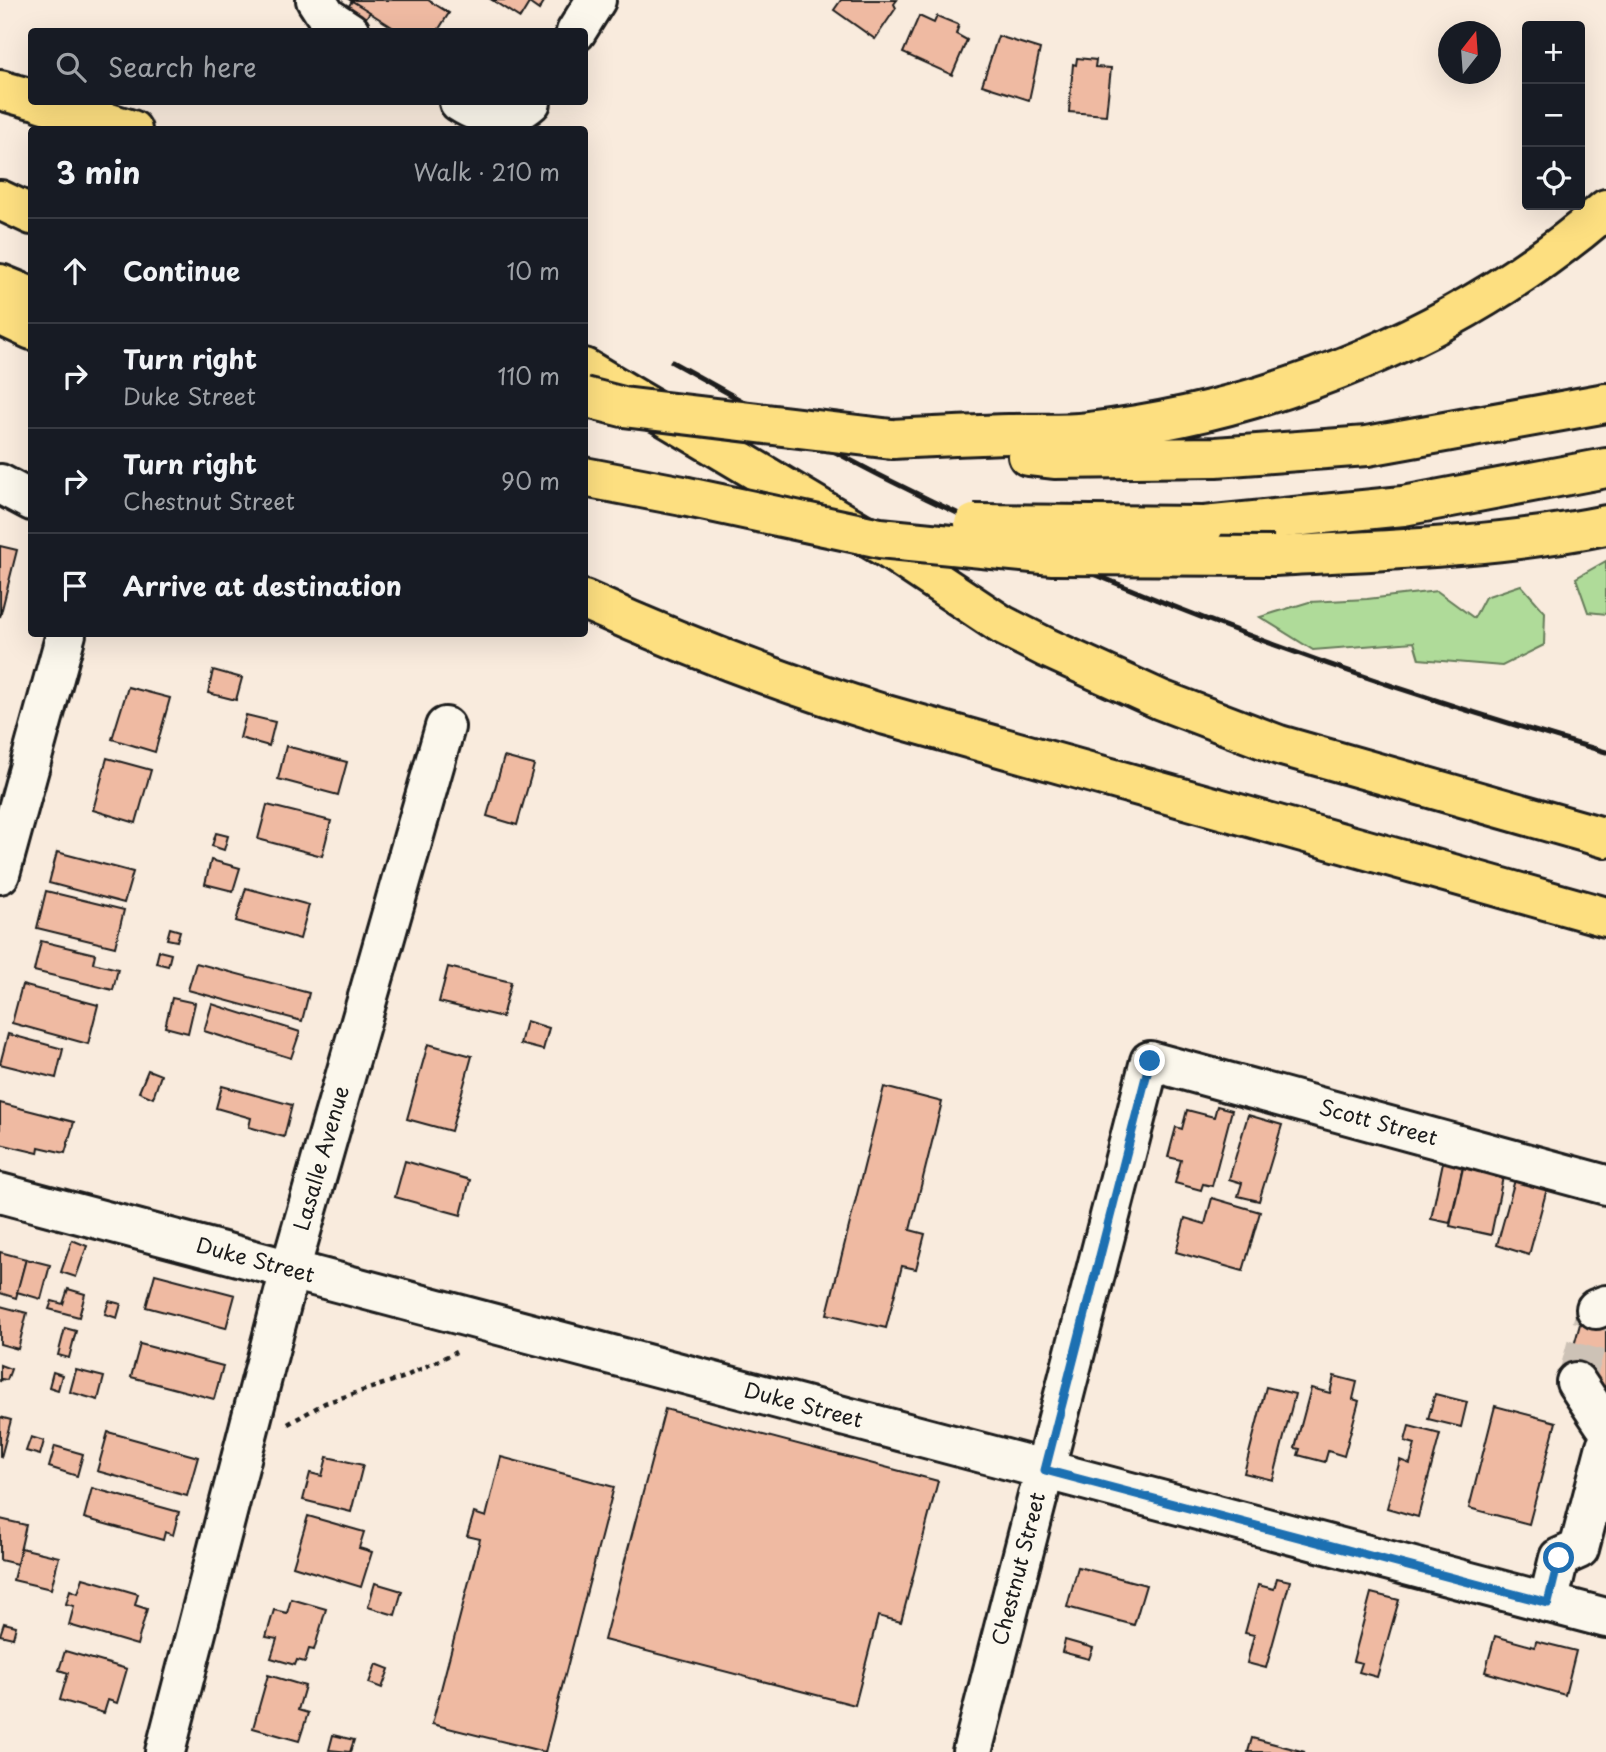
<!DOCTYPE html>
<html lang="en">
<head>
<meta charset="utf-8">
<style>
  :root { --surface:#171b24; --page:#242831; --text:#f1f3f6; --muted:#9ea1a6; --line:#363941 }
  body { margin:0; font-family:"Playpen Sans",sans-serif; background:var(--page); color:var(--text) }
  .controls { position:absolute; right:21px; top:21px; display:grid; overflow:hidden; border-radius:7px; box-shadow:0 7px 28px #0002 }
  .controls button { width:63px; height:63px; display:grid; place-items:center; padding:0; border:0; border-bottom:2px solid var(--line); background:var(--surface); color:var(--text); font:35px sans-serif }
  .compass { position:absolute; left:1438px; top:21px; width:63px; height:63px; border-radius:50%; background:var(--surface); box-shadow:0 7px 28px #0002; rotate:17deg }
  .stop { position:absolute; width:21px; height:21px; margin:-16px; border:5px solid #1f6fb2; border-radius:50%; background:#fff }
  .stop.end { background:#1f6fb2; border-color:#fff; box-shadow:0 2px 7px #0008 }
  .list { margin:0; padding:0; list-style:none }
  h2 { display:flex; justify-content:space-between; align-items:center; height:91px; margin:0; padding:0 28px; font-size:30px }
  h2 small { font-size:23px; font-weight:400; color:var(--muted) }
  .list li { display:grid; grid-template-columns:46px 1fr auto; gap:21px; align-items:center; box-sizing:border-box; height:105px; padding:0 28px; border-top:2px solid var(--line) }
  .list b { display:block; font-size:26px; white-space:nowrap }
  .list p { margin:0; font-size:23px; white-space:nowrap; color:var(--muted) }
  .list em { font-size:23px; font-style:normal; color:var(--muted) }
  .icon { flex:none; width:38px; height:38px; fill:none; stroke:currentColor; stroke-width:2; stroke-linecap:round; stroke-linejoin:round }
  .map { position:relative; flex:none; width:1606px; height:1752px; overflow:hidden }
  .search { position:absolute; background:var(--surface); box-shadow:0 7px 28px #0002; left:28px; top:28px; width:560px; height:77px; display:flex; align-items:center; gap:18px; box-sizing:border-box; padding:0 24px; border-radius:7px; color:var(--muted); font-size:26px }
  .panel { position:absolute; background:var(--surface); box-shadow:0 7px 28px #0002; left:28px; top:126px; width:560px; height:511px; border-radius:7px }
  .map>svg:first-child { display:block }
</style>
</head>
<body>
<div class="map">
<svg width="1606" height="1752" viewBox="0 0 1606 1752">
  <rect width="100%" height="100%" fill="#f9ebdd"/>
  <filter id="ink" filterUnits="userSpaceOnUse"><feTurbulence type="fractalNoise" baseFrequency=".0143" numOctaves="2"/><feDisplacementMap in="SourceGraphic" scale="14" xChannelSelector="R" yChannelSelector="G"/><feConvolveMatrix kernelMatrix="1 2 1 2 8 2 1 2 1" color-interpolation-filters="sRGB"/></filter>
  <g filter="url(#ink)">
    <g fill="#afdb99" stroke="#667c5a" stroke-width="2">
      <polygon points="1606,561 1606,614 1588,612 1576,578"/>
      <polygon points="1521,585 1545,612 1544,645 1502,666 1419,659 1414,642 1313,650 1260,617 1309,602 1367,599 1437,591 1474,618 1485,597"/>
    </g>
    <g fill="#efbaa2" stroke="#1c1c1c" stroke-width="2">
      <polygon points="350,0 428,0 449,13 437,32 400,32"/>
      <polygon points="492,0 531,0 520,18"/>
      <polygon points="531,0 545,0 539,10 529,3"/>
      <polygon points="841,0 897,0 894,4 896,8 875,39 834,10"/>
      <polygon points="352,1 370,12 363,22 346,11"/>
      <polygon points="919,16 934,23 937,16 959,25 956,34 967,40 952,75 903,53"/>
      <polygon points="998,36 1040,49 1029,100 982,85"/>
      <polygon points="1077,58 1096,60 1095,67 1111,68 1106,115 1069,112 1073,64 1076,65"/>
      <polygon points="0,546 17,550 0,617"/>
      <polygon points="213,670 242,678 236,700 208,693"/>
      <polygon points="128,687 170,698 155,752 112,739"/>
      <polygon points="246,715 275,722 269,746 240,738"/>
      <polygon points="286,746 347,762 338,795 278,779"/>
      <polygon points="504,757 534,765 517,825 487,816"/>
      <polygon points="107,758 151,770 136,823 93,810"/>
      <polygon points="267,805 331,821 322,856 258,839"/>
      <polygon points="216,833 228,836 224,850 212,846"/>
      <polygon points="57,852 133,872 124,903 49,883"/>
      <polygon points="211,860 240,868 233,891 205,884"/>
      <polygon points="246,888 309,905 300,939 236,921"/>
      <polygon points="46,891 124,910 115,947 37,928"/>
      <polygon points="170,928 180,931 177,941 167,939"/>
      <polygon points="41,941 95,954 93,963 118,969 113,990 34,971"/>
      <polygon points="159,951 171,954 168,966 156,963"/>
      <polygon points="196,963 309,993 302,1021 188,990"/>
      <polygon points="448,967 511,982 502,1017 439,1002"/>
      <polygon points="22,985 98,1005 88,1044 12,1023"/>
      <polygon points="172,998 195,1003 188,1033 165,1027"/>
      <polygon points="212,1004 300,1032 291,1058 204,1031"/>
      <polygon points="526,1021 549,1028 543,1050 520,1044"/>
      <polygon points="8,1034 63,1049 56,1078 0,1064"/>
      <polygon points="428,1044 472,1056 451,1131 407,1119"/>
      <polygon points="148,1070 161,1075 153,1098 139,1092"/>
      <polygon points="222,1086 292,1105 284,1137 249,1127 251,1118 216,1108"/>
      <polygon points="884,1087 942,1102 910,1230 925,1234 916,1269 902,1266 886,1328 827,1314"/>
      <polygon points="0,1103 74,1122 65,1153 39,1147 38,1153 0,1144"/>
      <polygon points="1217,1106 1232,1110 1212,1186 1203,1184 1201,1190 1175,1183 1181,1160 1168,1157 1176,1127 1182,1129 1187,1110 1214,1117"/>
      <polygon points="1248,1115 1282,1125 1259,1201 1238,1196 1242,1183 1229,1179"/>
      <polygon points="405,1161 470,1180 461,1215 395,1197"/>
      <polygon points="1443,1162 1463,1166 1450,1223 1431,1219"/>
      <polygon points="1463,1168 1503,1177 1491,1235 1450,1226"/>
      <polygon points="1516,1176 1548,1185 1529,1255 1497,1245"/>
      <polygon points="1212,1198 1260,1212 1243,1271 1176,1252 1185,1218 1205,1224"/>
      <polygon points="72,1240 87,1246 76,1277 61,1272"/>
      <polygon points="0,1252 26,1259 16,1298 0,1293"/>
      <polygon points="26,1259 50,1265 41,1299 17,1292"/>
      <polygon points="155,1274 235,1295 226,1328 146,1307"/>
      <polygon points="68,1289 85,1294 79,1317 49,1309 52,1301 63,1304"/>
      <polygon points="109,1301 121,1304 117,1318 105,1314"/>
      <polygon points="0,1306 27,1313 18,1349 0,1344"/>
      <polygon points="1585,1306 1606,1312 1606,1389 1565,1378"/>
      <polygon points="65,1328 76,1331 69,1358 58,1355"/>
      <polygon points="140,1344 223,1366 214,1399 131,1377"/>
      <polygon points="0,1365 11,1369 7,1380 1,1379 0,1382"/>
      <polygon points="76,1370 104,1377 98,1400 70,1392"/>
      <polygon points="53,1372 62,1375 58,1390 49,1387"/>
      <polygon points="1334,1376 1357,1382 1353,1399 1359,1401 1344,1456 1328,1451 1325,1462 1298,1455 1300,1449 1295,1448 1311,1388 1330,1393"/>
      <polygon points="1266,1387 1295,1394 1273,1480 1244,1473"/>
      <polygon points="1435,1394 1467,1402 1461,1427 1428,1419"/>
      <polygon points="1495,1406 1556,1422 1529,1524 1469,1508"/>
      <polygon points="665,1409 938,1481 901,1622 878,1616 855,1705 604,1640"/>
      <polygon points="0,1417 11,1420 1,1457 0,1456"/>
      <polygon points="1409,1426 1440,1434 1418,1517 1387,1508 1400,1460 1410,1464 1415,1444 1405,1441"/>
      <polygon points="108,1432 198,1457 187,1496 97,1471"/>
      <polygon points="31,1437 44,1441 40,1455 26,1451"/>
      <polygon points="55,1446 83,1454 77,1476 49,1467"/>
      <polygon points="327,1457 363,1465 351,1512 303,1500 310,1473 322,1476"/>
      <polygon points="501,1457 614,1487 545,1752 432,1724 480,1539 467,1536 474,1513 486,1517"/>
      <polygon points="92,1488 179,1512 173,1535 165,1532 163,1540 84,1518"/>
      <polygon points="308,1516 364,1532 359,1548 372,1552 361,1587 293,1566"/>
      <polygon points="0,1519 26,1525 17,1564 0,1560"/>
      <polygon points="21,1548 59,1557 51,1589 13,1580"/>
      <polygon points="1078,1567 1146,1585 1134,1625 1067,1607"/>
      <polygon points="83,1578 138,1594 135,1605 147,1609 137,1645 69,1625 74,1606 66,1604 70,1590 78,1593"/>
      <polygon points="1277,1578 1290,1581 1266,1668 1247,1663 1254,1635 1245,1633 1258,1585 1274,1589"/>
      <polygon points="375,1583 402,1591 395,1615 368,1607"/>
      <polygon points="1371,1593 1399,1600 1377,1677 1359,1672 1362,1663 1353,1661"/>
      <polygon points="291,1599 326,1609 314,1650 309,1649 305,1662 297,1660 295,1665 271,1658 277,1639 266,1637 274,1610 287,1613"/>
      <polygon points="4,1623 16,1626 13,1638 0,1635"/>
      <polygon points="1495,1636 1535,1647 1536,1641 1576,1651 1565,1695 1485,1672"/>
      <polygon points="1065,1640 1093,1648 1089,1659 1062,1652"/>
      <polygon points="65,1651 127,1669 117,1703 108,1700 104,1713 60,1700 68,1673 59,1670"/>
      <polygon points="376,1664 389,1669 382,1688 369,1683"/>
      <polygon points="268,1675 305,1686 298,1710 308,1713 299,1741 253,1728"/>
      <polygon points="333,1735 354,1740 350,1752 329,1750"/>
      <polygon points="1252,1738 1305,1752 1248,1752"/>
    </g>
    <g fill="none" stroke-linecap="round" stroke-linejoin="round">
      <polyline stroke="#cdc2b6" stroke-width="38" stroke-dasharray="38 19" stroke-linecap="butt" points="1576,1382 1596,1309"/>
      <defs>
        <g id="minor">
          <polyline points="316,0 327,17 350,32"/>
          <polyline points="576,32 596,0"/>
          <path d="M459 102C484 118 507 123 531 102"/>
          <polyline points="0,484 32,501"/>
          <polyline points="0,874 66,634"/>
          <path id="s1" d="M0 1193 1606 1618"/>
          <polyline points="1596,1309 1606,1305"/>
          <polyline points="1576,1382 1604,1424"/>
          <polyline points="1548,1603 1559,1558 1579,1549 1606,1446"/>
          <path id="s2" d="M165 1752 290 1270 445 727"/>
          <path id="s3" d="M972 1752 1150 1061 1606 1185"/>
        </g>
        <g id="highway">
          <polyline points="0,90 32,99"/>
          <polyline points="41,102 132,130"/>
          <polyline points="0,200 32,215"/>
          <polyline points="0,284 32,297"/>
          <polyline points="0,315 32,330"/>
          <polyline points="584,368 888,549 1002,625 1047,648 1161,700 1279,745 1606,838"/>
          <path d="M892 439C931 437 970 435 1009 434 1035 433 1062 435 1088 432 1276 410 1463 333 1606 209"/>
          <polyline points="1028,456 1054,459 1216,457 1367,446 1606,403"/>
          <polyline points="584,477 683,496"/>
          <polyline points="1204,526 1403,506 1606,468"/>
          <path d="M1274 556C1384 550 1498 547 1606 525"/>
          <path d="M584 600C683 645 782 683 886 715L1606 917"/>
        </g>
      </defs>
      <use href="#minor" stroke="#1c1c1c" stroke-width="44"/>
      <use href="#highway" stroke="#1c1c1c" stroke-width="44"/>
      <polyline stroke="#1c1c1c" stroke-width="4.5" stroke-dasharray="5 5" stroke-linecap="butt" points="288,1424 325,1403 402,1378 456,1352"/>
      <use href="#minor" stroke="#fbf7ec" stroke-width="38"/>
      <use href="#highway" stroke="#fddf80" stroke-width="38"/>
      <path stroke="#1c1c1c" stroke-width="5" d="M672 362C745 402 817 444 891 481 1119 595 1361 682 1606 752"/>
      <defs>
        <g id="highway-bridge">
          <polyline points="584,397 623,407 892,439"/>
          <polyline points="683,496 880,538 1053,555 1274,556"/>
          <polyline points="974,524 1204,526"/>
        </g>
      </defs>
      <use href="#highway-bridge" stroke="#1c1c1c" stroke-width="44" stroke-linecap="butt"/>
      <use href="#highway-bridge" stroke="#fddf80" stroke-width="38"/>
    </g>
  </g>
  <g fill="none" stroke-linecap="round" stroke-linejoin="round" filter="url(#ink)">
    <polyline stroke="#1f6fb2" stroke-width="9" points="1150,1061 1045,1470 1548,1603 1559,1558"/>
  </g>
  <g text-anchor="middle" stroke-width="5" stroke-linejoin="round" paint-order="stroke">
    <g font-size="21" fill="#1c1c1c" stroke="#fbf7ec">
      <text dy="7" stroke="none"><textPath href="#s3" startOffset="950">Scott Street</textPath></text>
      <text dy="7" stroke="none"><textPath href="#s2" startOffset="614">Lasalle Avenue</textPath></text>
      <text dy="7" stroke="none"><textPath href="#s1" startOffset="264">Duke Street</textPath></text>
      <text dy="7" stroke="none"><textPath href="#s1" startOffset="831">Duke Street</textPath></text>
      <text dy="7" stroke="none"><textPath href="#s3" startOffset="189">Chestnut Street</textPath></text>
    </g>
  </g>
</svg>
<div class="controls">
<button>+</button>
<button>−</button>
<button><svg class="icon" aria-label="locate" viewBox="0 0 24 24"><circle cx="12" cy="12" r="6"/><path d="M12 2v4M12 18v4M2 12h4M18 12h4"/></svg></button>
</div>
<svg class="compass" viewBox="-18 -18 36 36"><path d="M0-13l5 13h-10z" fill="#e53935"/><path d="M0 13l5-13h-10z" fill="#9ea1a6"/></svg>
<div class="stop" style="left:1559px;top:1558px"></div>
<div class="stop end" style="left:1150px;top:1061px"></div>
<div class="search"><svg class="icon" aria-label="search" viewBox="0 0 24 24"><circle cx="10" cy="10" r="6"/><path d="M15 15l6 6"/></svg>Search here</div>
<section class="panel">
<h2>3 min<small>Walk · 210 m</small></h2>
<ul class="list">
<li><svg class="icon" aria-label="ahead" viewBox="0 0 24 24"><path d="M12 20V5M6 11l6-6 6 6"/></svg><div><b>Continue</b></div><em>10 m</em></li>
<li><svg class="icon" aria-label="right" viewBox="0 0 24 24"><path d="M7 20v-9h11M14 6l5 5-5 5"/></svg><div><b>Turn right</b><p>Duke Street</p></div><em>110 m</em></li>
<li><svg class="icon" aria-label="right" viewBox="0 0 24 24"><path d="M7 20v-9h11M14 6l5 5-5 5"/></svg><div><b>Turn right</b><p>Chestnut Street</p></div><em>90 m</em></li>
<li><svg class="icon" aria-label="arrive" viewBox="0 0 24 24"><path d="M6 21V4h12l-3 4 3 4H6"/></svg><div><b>Arrive at destination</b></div></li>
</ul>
</section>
</div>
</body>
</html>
